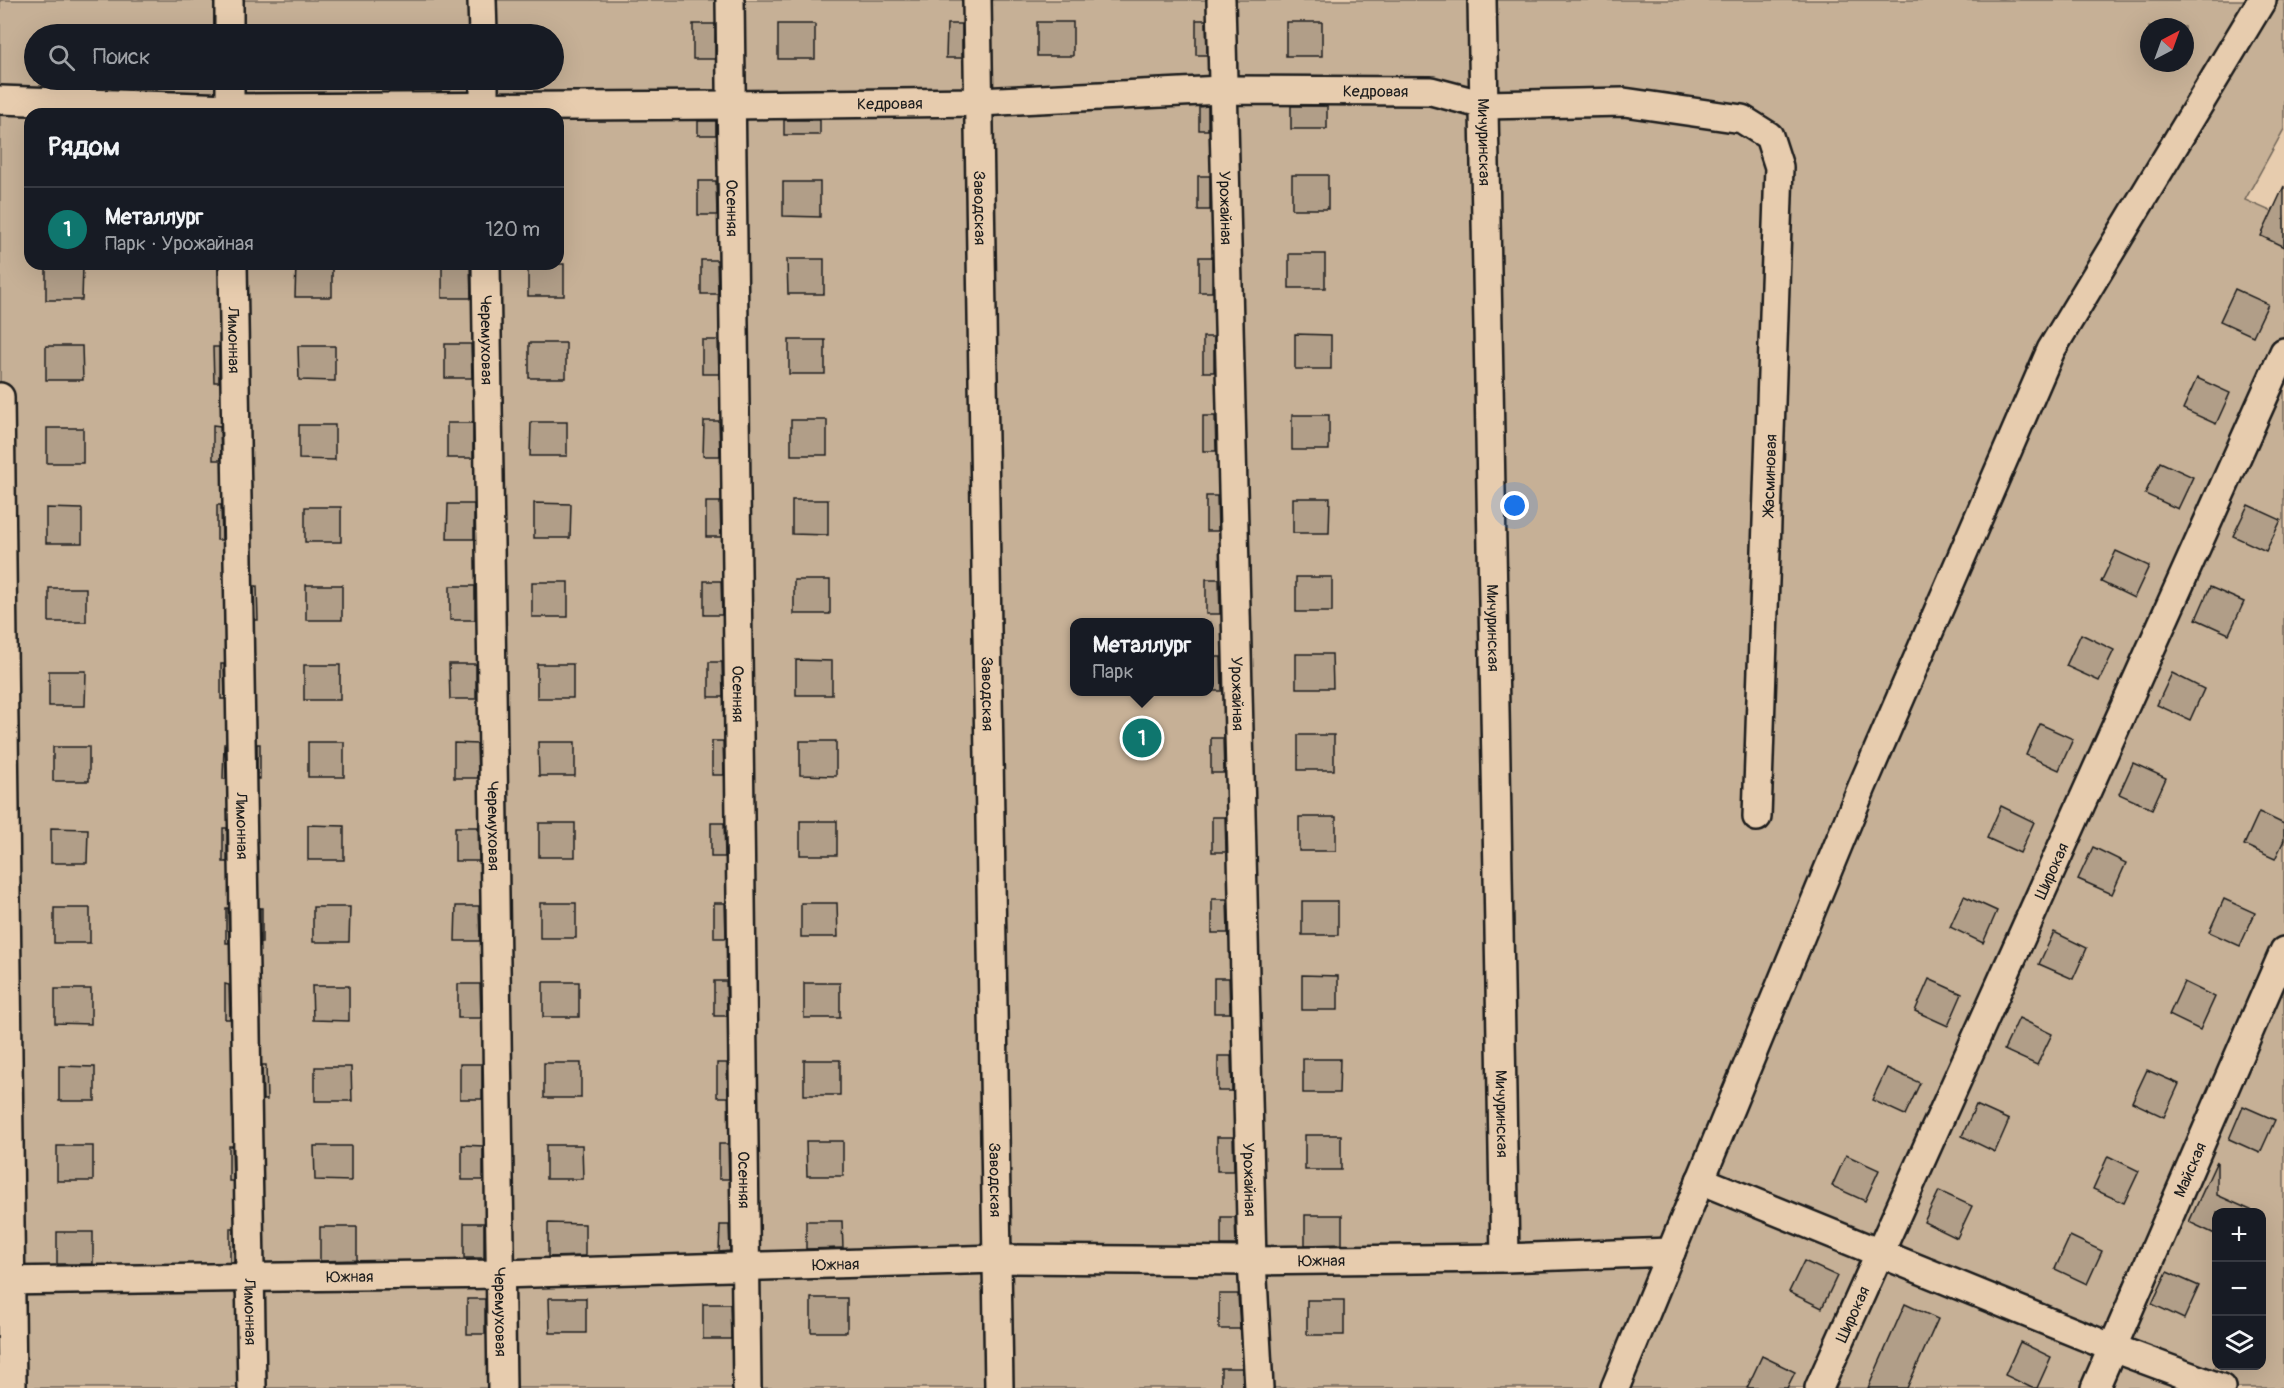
<!DOCTYPE html>
<html lang="ru">
<head>
<meta charset="utf-8">
<style>
  :root { --surface:#171b24; --page:#20242c; --text:#f1f3f6; --muted:#9ea1a6; --line:#363941; --accent:#0f766e }
  body { margin:0; font-family:Pangolin,sans-serif; background:var(--page); color:var(--text) }
  .controls { position:absolute; right:18px; bottom:18px; display:grid; overflow:hidden; border-radius:12px; box-shadow:0 6px 24px #0002 }
  .controls button { width:54px; height:54px; display:grid; place-items:center; padding:0; border:0; border-bottom:2px solid var(--line); background:var(--surface); color:var(--text); font:30px sans-serif }
  .compass { position:absolute; left:2140px; top:18px; width:54px; height:54px; border-radius:50%; background:var(--surface); box-shadow:0 6px 24px #0002; rotate:41deg }
  .you { position:absolute; left:1515px; top:506px; width:21px; height:21px; margin:-15px; border:4px solid #fff; border-radius:50%; background:#1a73e8; box-shadow:0 0 0 9px #1a73e833 }
  .badge { display:grid; place-items:center; width:39px; height:39px; border-radius:50%; background:var(--accent); color:#fff; font-size:20px; font-weight:700 }
  .pin { position:absolute; translate:-50% -50%; border:3px solid #fff; box-shadow:0 2px 6px #0006 }
  .popup { position:absolute; left:1070px; top:618px; width:144px; height:78px; box-sizing:border-box; display:grid; place-content:center; border-radius:12px; background:var(--surface); filter:drop-shadow(0 2px 4px #0005); font-size:20px; white-space:nowrap; color:var(--muted) }
  .popup b { font-size:22px; color:var(--text) }
  .popup::after { content:''; position:absolute; left:50%; top:100%; margin-left:-12px; border:12px solid transparent; border-top-color:var(--surface) }
  .list { margin:0; padding:0; list-style:none }
  h2 { display:flex; justify-content:space-between; align-items:center; height:78px; margin:0; padding:0 24px; font-size:26px }
  h2 small { font-size:20px; font-weight:400; color:var(--muted) }
  .list li { display:grid; grid-template-columns:39px 1fr auto; gap:18px; align-items:center; box-sizing:border-box; height:84px; padding:0 24px; border-top:2px solid var(--line) }
  .list b { display:block; font-size:22px; white-space:nowrap }
  .list p { margin:0; font-size:20px; white-space:nowrap; color:var(--muted) }
  .list em { font-size:20px; font-style:normal; color:var(--muted) }
  .icon { flex:none; width:33px; height:33px; fill:none; stroke:currentColor; stroke-width:2; stroke-linecap:round; stroke-linejoin:round }
  .map { position:relative; flex:none; width:2284px; height:1388px; overflow:hidden }
  .search { position:absolute; background:var(--surface); box-shadow:0 6px 24px #0002; left:24px; top:24px; width:540px; height:66px; display:flex; align-items:center; gap:15px; box-sizing:border-box; padding:0 21px; border-radius:33px; color:var(--muted); font-size:22px }
  .panel { position:absolute; background:var(--surface); box-shadow:0 6px 24px #0002; left:24px; top:108px; width:540px; height:162px; border-radius:18px }
  .map>svg:first-child { display:block }
</style>
</head>
<body>
<div class="map">
<svg width="2284" height="1388" viewBox="0 0 2284 1388">
  <rect width="100%" height="100%" fill="#e7ccae"/>
  <filter id="ink" filterUnits="userSpaceOnUse"><feTurbulence type="fractalNoise" baseFrequency=".0167" numOctaves="2"/><feDisplacementMap in="SourceGraphic" scale="12" xChannelSelector="R" yChannelSelector="G"/><feConvolveMatrix kernelMatrix="1 2 1 2 8 2 1 2 1" color-interpolation-filters="sRGB"/></filter>
  <g filter="url(#ink)">
    <path fill="#c6b096" stroke="#716659" stroke-width="1.5" fill-rule="evenodd" d="M0 0H2284V129L2245 200 2284 217V1388H0ZM2149 27H2185V63H2149ZM34 34H554V80H34ZM30 114H558V264H30ZM1074 622H1210V692H1074ZM2216 1212H2262V1366H2216Z"/>
    <g fill="#b19e88" stroke="#1c1c1c" stroke-width="1.5">
      <polygon points="1196,20 1206,20 1207,55 1196,55"/>
      <rect x="1037" y="22" width="36" height="34"/>
      <rect x="1286" y="22" width="36" height="34"/>
      <rect x="693" y="24" width="22" height="35"/>
      <rect x="778" y="24" width="37" height="35"/>
      <polygon points="947,24 962,24 962,58 946,58"/>
      <polygon points="1208,106 1208,130 1199,130 1199,107"/>
      <rect x="1291" y="106" width="36" height="23"/>
      <rect x="784" y="120" width="36" height="15"/>
      <rect x="698" y="121" width="18" height="14"/>
      <rect x="1292" y="175" width="36" height="34"/>
      <rect x="1198" y="176" width="12" height="34"/>
      <polygon points="698,181 716,181 717,215 698,215"/>
      <polygon points="783,182 820,182 820,217 783,216"/>
      <polygon points="2284,186 2284,247 2261,236"/>
      <rect x="1289" y="254" width="36" height="34"/>
      <rect x="1199" y="257" width="13" height="35"/>
      <polygon points="787,259 824,259 824,294 788,294"/>
      <polygon points="701,260 717,260 718,294 701,294"/>
      <polygon points="296,264 332,264 332,297 295,297"/>
      <polygon points="442,264 470,264 471,298 442,298"/>
      <rect x="528" y="264" width="36" height="32"/>
      <polygon points="46,265 83,265 82,300 46,300"/>
      <polygon points="2235,289 2268,304 2253,336 2220,321"/>
      <polygon points="1295,334 1331,335 1331,369 1295,369"/>
      <rect x="1203" y="337" width="11" height="35"/>
      <polygon points="702,340 718,340 719,374 702,374"/>
      <rect x="789" y="340" width="36" height="34"/>
      <rect x="529" y="343" width="37" height="35"/>
      <polygon points="445,344 471,344 472,378 445,378"/>
      <polygon points="46,346 82,346 83,380 46,380"/>
      <polygon points="298,346 335,346 335,381 299,380"/>
      <polygon points="213,347 219,347 219,382 214,382"/>
      <polygon points="2197,378 2230,393 2216,424 2183,409"/>
      <rect x="1292" y="415" width="37" height="35"/>
      <polygon points="1203,416 1215,416 1216,451 1203,451"/>
      <rect x="791" y="420" width="36" height="35"/>
      <polygon points="704,421 719,421 720,456 703,456"/>
      <polygon points="531,422 567,422 567,456 530,456"/>
      <rect x="447" y="423" width="26" height="35"/>
      <polygon points="213,425 220,426 221,460 213,460"/>
      <polygon points="299,425 335,425 335,460 299,459"/>
      <rect x="47" y="428" width="36" height="35"/>
      <polygon points="2160,462 2193,477 2178,509 2145,494"/>
      <polygon points="1206,496 1217,496 1218,531 1206,531"/>
      <polygon points="1293,498 1330,498 1329,533 1293,533"/>
      <polygon points="792,500 828,500 828,535 792,534"/>
      <polygon points="706,502 720,502 721,537 706,537"/>
      <polygon points="534,503 571,504 570,538 534,538"/>
      <polygon points="448,504 474,504 474,539 447,539"/>
      <polygon points="217,505 221,505 222,540 217,540"/>
      <polygon points="2248,505 2281,520 2266,551 2233,536"/>
      <rect x="305" y="507" width="36" height="35"/>
      <polygon points="46,508 82,509 82,543 46,543"/>
      <polygon points="2116,551 2149,566 2134,598 2101,582"/>
      <rect x="1296" y="577" width="36" height="35"/>
      <polygon points="1206,579 1219,579 1220,614 1206,614"/>
      <rect x="794" y="580" width="36" height="34"/>
      <polygon points="704,581 721,581 722,615 704,615"/>
      <rect x="532" y="582" width="36" height="35"/>
      <rect x="306" y="585" width="36" height="35"/>
      <polygon points="254,586 257,586 258,620 255,620"/>
      <rect x="450" y="586" width="25" height="34"/>
      <polygon points="2210,587 2244,602 2229,634 2196,619"/>
      <rect x="49" y="588" width="37" height="34"/>
      <polygon points="2081,634 2114,650 2099,681 2066,666"/>
      <polygon points="1296,654 1332,654 1333,688 1296,688"/>
      <polygon points="1209,657 1221,657 1222,691 1209,691"/>
      <polygon points="796,660 832,661 832,695 796,695"/>
      <polygon points="709,662 722,662 723,697 709,697"/>
      <polygon points="221,664 224,664 225,699 221,699"/>
      <polygon points="449,664 476,664 476,699 450,699"/>
      <rect x="537" y="664" width="36" height="34"/>
      <rect x="304" y="665" width="36" height="35"/>
      <polygon points="49,671 86,671 85,706 49,706"/>
      <polygon points="2172,673 2204,689 2190,720 2157,705"/>
      <polygon points="2040,724 2073,739 2059,770 2026,755"/>
      <rect x="1298" y="735" width="36" height="35"/>
      <polygon points="1211,738 1223,738 1224,773 1211,773"/>
      <polygon points="712,741 723,741 724,775 712,775"/>
      <polygon points="800,741 836,741 836,776 800,775"/>
      <rect x="308" y="742" width="36" height="35"/>
      <polygon points="538,742 575,742 575,776 539,776"/>
      <polygon points="454,743 477,744 478,778 454,778"/>
      <polygon points="224,744 225,744 226,779 223,779"/>
      <rect x="257" y="744" width="3" height="35"/>
      <rect x="53" y="747" width="36" height="34"/>
      <polygon points="2133,763 2166,778 2152,809 2119,794"/>
      <polygon points="2001,806 2034,822 2020,853 1987,838"/>
      <polygon points="2259,812 2284,824 2284,840 2275,859 2244,845"/>
      <polygon points="1212,817 1225,817 1226,852 1212,852"/>
      <rect x="1299" y="817" width="37" height="34"/>
      <rect x="800" y="821" width="37" height="34"/>
      <rect x="539" y="823" width="36" height="34"/>
      <polygon points="711,823 724,823 725,857 711,857"/>
      <polygon points="308,825 344,826 344,860 308,860"/>
      <polygon points="455,827 478,827 479,861 455,861"/>
      <polygon points="51,828 88,829 87,863 51,863"/>
      <rect x="223" y="828" width="4" height="34"/>
      <polygon points="2093,847 2126,863 2112,894 2078,879"/>
      <polygon points="1964,896 1997,911 1983,943 1950,927"/>
      <polygon points="1212,899 1227,899 1228,933 1212,933"/>
      <polygon points="2224,899 2255,913 2240,946 2209,932"/>
      <rect x="1302" y="901" width="36" height="34"/>
      <rect x="540" y="903" width="36" height="35"/>
      <polygon points="714,903 725,903 726,938 714,938"/>
      <polygon points="801,903 837,903 838,937 801,937"/>
      <polygon points="456,906 479,906 480,941 455,941"/>
      <polygon points="313,907 350,907 349,942 313,942"/>
      <rect x="54" y="908" width="36" height="35"/>
      <polygon points="226,908 228,908 229,943 226,943"/>
      <rect x="260" y="908" width="2" height="35"/>
      <polygon points="2054,932 2087,948 2073,979 2039,964"/>
      <polygon points="1302,975 1338,976 1338,1010 1302,1010"/>
      <polygon points="1214,978 1229,978 1230,1013 1214,1013"/>
      <polygon points="1929,979 1962,994 1948,1026 1915,1011"/>
      <polygon points="714,981 726,981 727,1016 714,1016"/>
      <rect x="543" y="982" width="36" height="35"/>
      <polygon points="2184,982 2215,997 2200,1030 2169,1015"/>
      <rect x="804" y="983" width="36" height="35"/>
      <polygon points="225,984 229,985 230,1019 225,1019"/>
      <polygon points="458,984 480,984 481,1018 458,1018"/>
      <polygon points="312,986 349,986 349,1021 313,1020"/>
      <polygon points="55,989 91,989 91,1024 55,1023"/>
      <polygon points="2019,1018 2052,1034 2037,1065 2004,1050"/>
      <polygon points="1218,1056 1231,1056 1232,1091 1218,1091"/>
      <polygon points="1303,1059 1340,1059 1339,1093 1303,1093"/>
      <rect x="804" y="1060" width="36" height="35"/>
      <rect x="544" y="1063" width="37" height="35"/>
      <polygon points="717,1063 727,1063 728,1097 717,1097"/>
      <rect x="460" y="1064" width="22" height="35"/>
      <polygon points="262,1065 266,1065 267,1100 263,1100"/>
      <polygon points="59,1066 95,1067 95,1101 59,1101"/>
      <polygon points="315,1067 351,1067 352,1101 315,1101"/>
      <polygon points="1887,1068 1920,1083 1905,1115 1872,1100"/>
      <polygon points="2147,1070 2179,1084 2164,1117 2132,1102"/>
      <polygon points="1976,1105 2009,1120 1995,1152 1962,1136"/>
      <polygon points="2243,1106 2275,1120 2260,1153 2229,1139"/>
      <rect x="1305" y="1135" width="36" height="35"/>
      <polygon points="1217,1137 1233,1137 1234,1171 1217,1171"/>
      <polygon points="806,1141 843,1141 843,1176 807,1176"/>
      <polygon points="719,1144 728,1144 729,1179 719,1179"/>
      <polygon points="462,1145 483,1146 483,1180 462,1180"/>
      <polygon points="546,1145 582,1145 583,1179 546,1179"/>
      <rect x="57" y="1146" width="36" height="35"/>
      <polygon points="229,1146 232,1146 233,1181 229,1181"/>
      <polygon points="314,1146 351,1146 351,1181 315,1180"/>
      <polygon points="1846,1155 1879,1170 1865,1201 1832,1186"/>
      <polygon points="2108,1156 2139,1171 2124,1203 2093,1189"/>
      <polygon points="2217,1161 2217,1195 2255,1212 2217,1212 2217,1235 2189,1222"/>
      <polygon points="1939,1191 1972,1206 1957,1238 1924,1222"/>
      <polygon points="1305,1215 1342,1215 1342,1244 1305,1245"/>
      <polygon points="1221,1217 1235,1217 1236,1245 1221,1245"/>
      <polygon points="806,1221 842,1221 843,1248 806,1249"/>
      <rect x="464" y="1223" width="20" height="35"/>
      <polygon points="548,1223 585,1224 585,1256 548,1257"/>
      <polygon points="720,1225 729,1225 730,1251 719,1252"/>
      <polygon points="320,1227 357,1227 357,1260 320,1261"/>
      <rect x="230" y="1228" width="4" height="34"/>
      <rect x="57" y="1232" width="36" height="32"/>
      <polygon points="2070,1236 2102,1251 2087,1284 2055,1269"/>
      <polygon points="1804,1261 1837,1276 1822,1308 1789,1292"/>
      <polygon points="2167,1272 2199,1286 2184,1319 2152,1304"/>
      <polygon points="1219,1294 1238,1294 1240,1329 1219,1329"/>
      <polygon points="549,1298 586,1298 586,1333 550,1333"/>
      <rect x="811" y="1298" width="36" height="34"/>
      <rect x="467" y="1299" width="18" height="35"/>
      <rect x="1307" y="1300" width="37" height="35"/>
      <polygon points="703,1304 730,1304 731,1339 703,1339"/>
      <polygon points="1905,1304 1938,1319 1907,1388 1868,1388"/>
      <polygon points="2020,1342 2051,1357 2037,1388 2032,1388 2005,1375"/>
      <polygon points="1762,1356 1795,1372 1787,1388 1747,1388"/>
      <polygon points="1221,1368 1242,1368 1243,1388 1221,1388"/>
    </g>
    <g fill="none" stroke-linecap="round" stroke-linejoin="round">
      <defs>
        <g id="minor">
          <polyline points="229,0 229,34"/>
          <polyline points="482,0 483,34"/>
          <path id="s1" d="M730 0 747 1388"/>
          <path id="s2" d="M977 0 999 1388"/>
          <path id="s3" d="M1221 0 1252 1261 1259 1388"/>
          <path id="s4" d="M1482 0 1505 1258"/>
          <polyline points="230,80 230,114"/>
          <polyline points="484,80 484,114"/>
          <path id="s5" d="M0 100 230 108 731 105 979 102 1222 90 1431 91 1484 105 1624 102 1742 119 1769 136 1779 167 1757 817"/>
          <path id="s6" d="M233 264 252 1388"/>
          <path id="s7" d="M486 264 502 1388"/>
          <polyline points="0,397 12,1388"/>
          <polyline points="1700,1180 2113,1348 2221,1388"/>
          <path id="s8" d="M0 1281 501 1274 998 1259 1252 1261 1505 1258 1671 1252"/>
          <polyline points="1615,1388 1862,787 2051,350 2262,0"/>
          <path id="s9" d="M1819 1388 2284 352"/>
          <path id="s10" d="M2095 1388 2284 951"/>
        </g>
      </defs>
      <use href="#minor" stroke="#1c1c1c" stroke-width="32"/>
      <use href="#minor" stroke="#e7ccae" stroke-width="27"/>
    </g>
  </g>
  <g text-anchor="middle" stroke-width="5" stroke-linejoin="round" paint-order="stroke">
    <g font-size="16" fill="#1c1c1c" stroke="#e7ccae">
      <text dy="6" stroke="none"><textPath href="#s5" startOffset="1376">Кедровая</textPath></text>
      <text dy="6" stroke="none"><textPath href="#s5" startOffset="890">Кедровая</textPath></text>
      <text dy="6" stroke="none"><textPath href="#s4" startOffset="142">Мичуринская</textPath></text>
      <text dy="6" stroke="none"><textPath href="#s1" startOffset="208">Осенняя</textPath></text>
      <text dy="6" stroke="none"><textPath href="#s2" startOffset="208">Заводская</textPath></text>
      <text dy="6" stroke="none"><textPath href="#s3" startOffset="208">Урожайная</textPath></text>
      <text dy="6" stroke="none"><textPath href="#s6" startOffset="76">Лимонная</textPath></text>
      <text dy="6" stroke="none"><textPath href="#s7" startOffset="76">Черемуховая</textPath></text>
      <text transform="translate(1769 475) rotate(-88)" y="6">Жасминовая</text>
      <text dy="6" stroke="none"><textPath href="#s4" startOffset="628">Мичуринская</textPath></text>
      <text dy="6" stroke="none"><textPath href="#s1" startOffset="694">Осенняя</textPath></text>
      <text dy="6" stroke="none"><textPath href="#s2" startOffset="694">Заводская</textPath></text>
      <text dy="6" stroke="none"><textPath href="#s3" startOffset="694">Урожайная</textPath></text>
      <text dy="6" stroke="none"><textPath href="#s6" startOffset="562">Лимонная</textPath></text>
      <text dy="6" stroke="none"><textPath href="#s7" startOffset="562">Черемуховая</textPath></text>
      <text dy="6" stroke="none"><textPath href="#s9" startOffset="567">Широкая</textPath></text>
      <text dy="6" stroke="none"><textPath href="#s4" startOffset="1114">Мичуринская</textPath></text>
      <text dy="6" stroke="none"><textPath href="#s10" startOffset="238">Майская</textPath></text>
      <text dy="6" stroke="none"><textPath href="#s1" startOffset="1180">Осенняя</textPath></text>
      <text dy="6" stroke="none"><textPath href="#s2" startOffset="1180">Заводская</textPath></text>
      <text dy="6" stroke="none"><textPath href="#s3" startOffset="1180">Урожайная</textPath></text>
      <text dy="6" stroke="none"><textPath href="#s8" startOffset="1322">Южная</textPath></text>
      <text dy="6" stroke="none"><textPath href="#s8" startOffset="836">Южная</textPath></text>
      <text dy="6" stroke="none"><textPath href="#s8" startOffset="350">Южная</textPath></text>
      <text dy="6" stroke="none"><textPath href="#s6" startOffset="1048">Лимонная</textPath></text>
      <text dy="6" stroke="none"><textPath href="#s7" startOffset="1048">Черемуховая</textPath></text>
      <text dy="6" stroke="none"><textPath href="#s9" startOffset="81">Широкая</textPath></text>
    </g>
  </g>
</svg>
<div class="controls">
<button>+</button>
<button>−</button>
<button><svg class="icon" aria-label="layers" viewBox="0 0 24 24"><path d="M12 4l9 5-9 5-9-5zM3 14l9 5 9-5"/></svg></button>
</div>
<svg class="compass" viewBox="-18 -18 36 36"><path d="M0-13l5 13h-10z" fill="#e53935"/><path d="M0 13l5-13h-10z" fill="#9ea1a6"/></svg>
<div class="you"></div>
<div class="pin badge" style="left:1142px;top:738px">1</div>
<div class="popup"><b>Металлург</b>Парк</div>
<div class="search"><svg class="icon" aria-label="search" viewBox="0 0 24 24"><circle cx="10" cy="10" r="6"/><path d="M15 15l6 6"/></svg>Поиск</div>
<section class="panel">
<h2>Рядом<small></small></h2>
<ul class="list">
<li><span class="badge">1</span><div><b>Металлург</b><p>Парк · Урожайная</p></div><em>120 m</em></li>
</ul>
</section>
</div>
</body>
</html>
